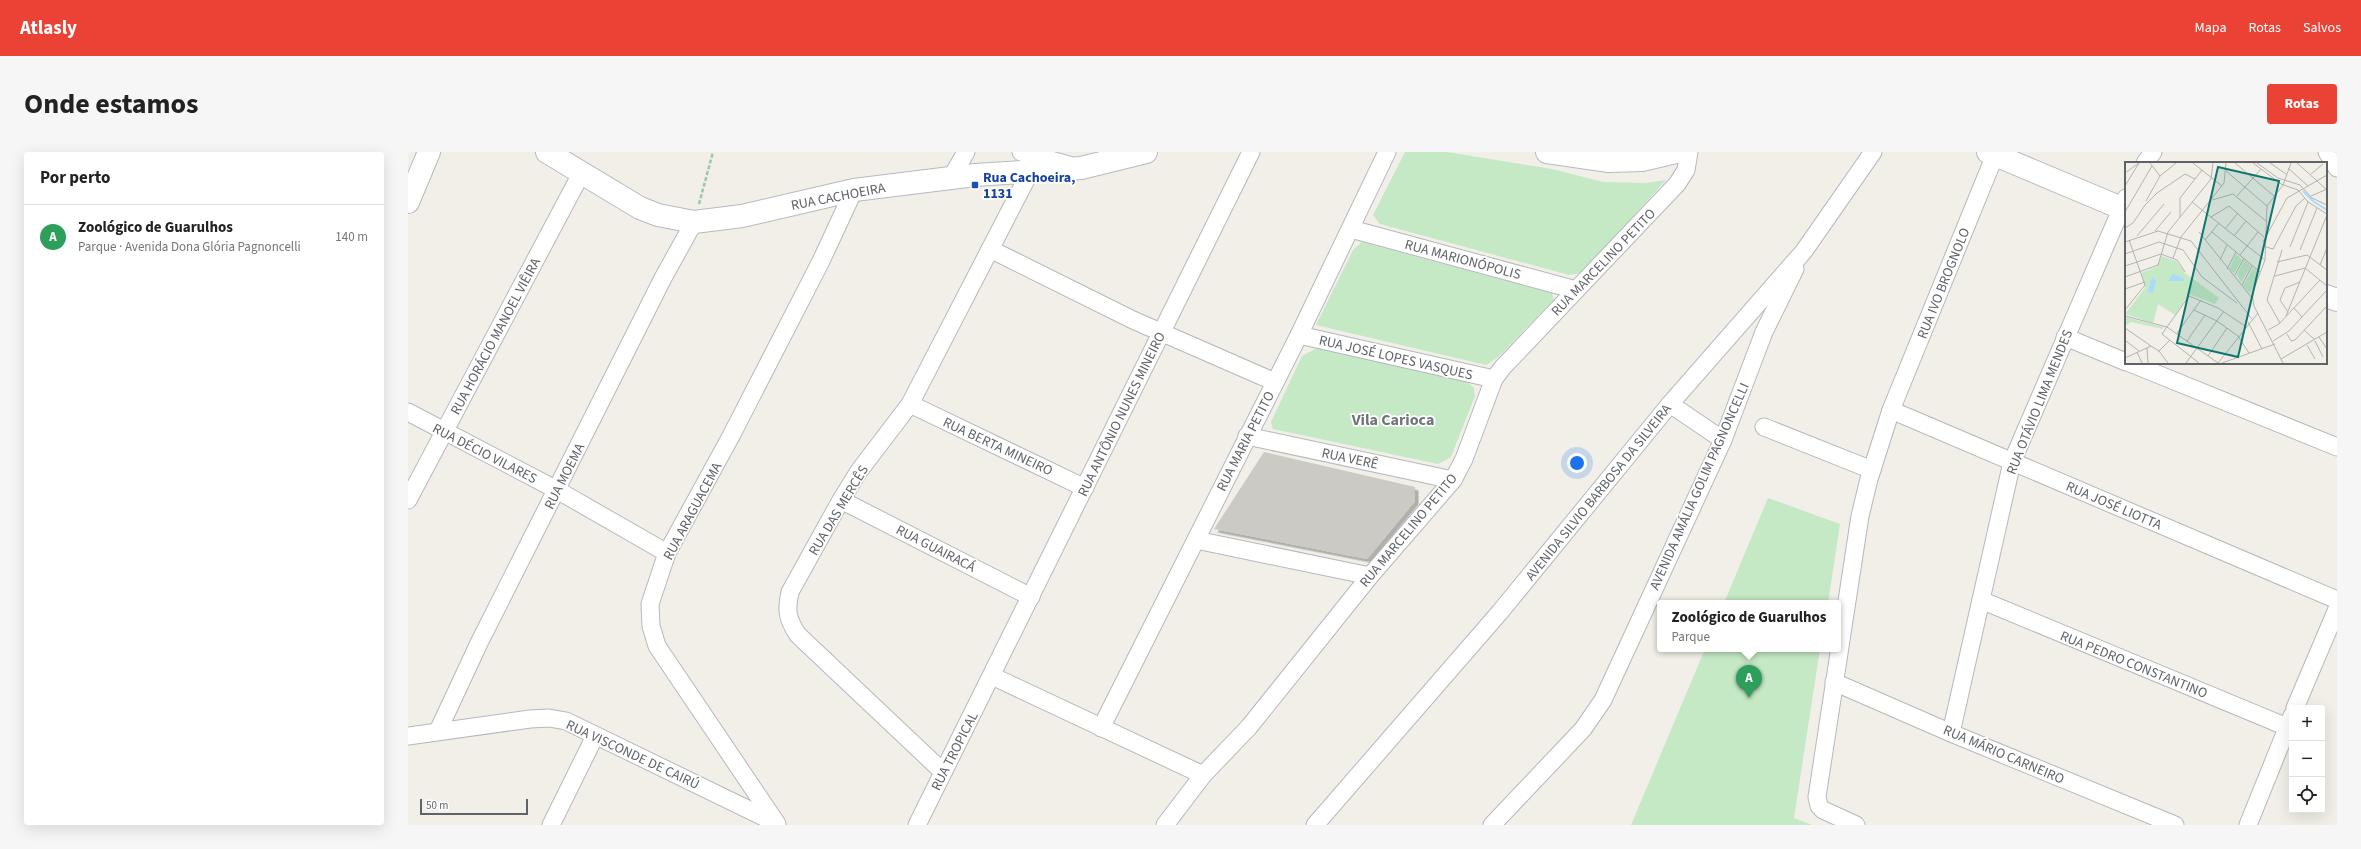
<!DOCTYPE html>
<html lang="pt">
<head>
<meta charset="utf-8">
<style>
  :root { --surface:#fff; --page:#f6f6f6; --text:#222; --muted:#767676; --line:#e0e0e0; --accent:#ea4335 }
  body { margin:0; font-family:"Source Sans 3",sans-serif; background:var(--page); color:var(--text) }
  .controls { position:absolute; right:12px; bottom:12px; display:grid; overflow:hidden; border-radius:4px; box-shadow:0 4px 16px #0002 }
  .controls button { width:36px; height:36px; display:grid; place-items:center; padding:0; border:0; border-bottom:1px solid var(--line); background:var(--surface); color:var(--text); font:20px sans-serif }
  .scale { position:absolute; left:12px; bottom:10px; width:108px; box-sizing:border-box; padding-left:4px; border:2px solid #5f6368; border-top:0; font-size:11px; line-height:14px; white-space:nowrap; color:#5f6368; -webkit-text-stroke:3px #fff; paint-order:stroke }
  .you { position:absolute; left:1169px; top:311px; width:14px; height:14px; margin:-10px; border:3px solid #fff; border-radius:50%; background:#1a73e8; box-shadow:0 0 0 6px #1a73e833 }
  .badge { display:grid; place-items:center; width:26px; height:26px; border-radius:50%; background:var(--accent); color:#fff; font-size:13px; font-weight:700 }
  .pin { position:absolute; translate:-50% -33px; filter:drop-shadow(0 1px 2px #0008) }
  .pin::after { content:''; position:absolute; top:21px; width:14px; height:12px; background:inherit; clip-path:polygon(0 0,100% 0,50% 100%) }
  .popup { position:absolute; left:1249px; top:448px; width:184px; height:52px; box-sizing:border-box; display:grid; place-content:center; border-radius:4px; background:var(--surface); filter:drop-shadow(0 1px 3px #0005); font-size:13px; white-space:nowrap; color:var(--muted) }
  .popup b { font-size:15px; color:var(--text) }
  .popup::after { content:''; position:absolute; left:50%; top:100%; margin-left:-8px; border:8px solid transparent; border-top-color:var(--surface) }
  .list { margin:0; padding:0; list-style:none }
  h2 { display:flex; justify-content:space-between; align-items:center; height:52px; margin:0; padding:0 16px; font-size:17px }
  h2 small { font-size:13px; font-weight:400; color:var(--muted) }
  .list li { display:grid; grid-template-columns:26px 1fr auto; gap:12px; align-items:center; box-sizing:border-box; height:64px; padding:0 16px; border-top:1px solid var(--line) }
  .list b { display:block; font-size:15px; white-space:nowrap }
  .list p { margin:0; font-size:13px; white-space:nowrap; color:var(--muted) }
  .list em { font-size:13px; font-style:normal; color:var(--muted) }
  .icon { flex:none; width:22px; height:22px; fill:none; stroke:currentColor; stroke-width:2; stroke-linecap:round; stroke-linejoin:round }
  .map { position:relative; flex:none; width:1929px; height:673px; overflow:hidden; border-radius:4px }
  header { display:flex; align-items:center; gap:24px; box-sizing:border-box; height:56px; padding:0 20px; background:var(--accent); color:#fff }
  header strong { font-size:19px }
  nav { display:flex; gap:22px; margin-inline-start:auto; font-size:14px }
  .intro { display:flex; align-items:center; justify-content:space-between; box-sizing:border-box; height:96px; padding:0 24px }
  h1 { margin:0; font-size:28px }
  .button { padding:10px 18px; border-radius:4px; background:var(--accent); color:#fff; font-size:14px; font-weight:700 }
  main { display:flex; gap:24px; padding:0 24px }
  aside { flex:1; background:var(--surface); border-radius:4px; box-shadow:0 4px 16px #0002 }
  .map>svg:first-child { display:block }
</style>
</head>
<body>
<header>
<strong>Atlasly</strong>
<nav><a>Mapa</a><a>Rotas</a><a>Salvos</a></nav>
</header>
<div class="intro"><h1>Onde estamos</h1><a class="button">Rotas</a></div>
<main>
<aside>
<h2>Por perto<small></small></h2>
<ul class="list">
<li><span class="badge" style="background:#2e9e5b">A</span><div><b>Zoológico de Guarulhos</b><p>Parque · Avenida Dona Glória Pagnoncelli</p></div><em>140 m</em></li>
</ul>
</aside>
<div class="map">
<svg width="1929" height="673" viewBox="0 0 1929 673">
  <defs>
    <filter id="shadow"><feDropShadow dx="3.5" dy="3.5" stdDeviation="0" flood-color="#0004"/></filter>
  </defs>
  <rect width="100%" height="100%" fill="#f1efe8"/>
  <g fill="#c5e8c5">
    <polygon points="997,0 1038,0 1144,17 1195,30 1238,31 1258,28 1174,121 1161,123 972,72 965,63"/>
    <polygon points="954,90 1144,141 1146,148 1090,205 1078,213 908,173 945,98"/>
    <polygon points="909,196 1059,230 1066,236 1067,244 1043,305 1030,312 865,277 863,270 894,204"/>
    <polygon points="1360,346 1432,372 1420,451 1316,451"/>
    <polygon points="1297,497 1412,497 1386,666 1404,673 1223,673"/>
  </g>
  <polygon fill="#cccac5" filter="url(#shadow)" points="856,300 1007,335 1007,349 959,407 806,377"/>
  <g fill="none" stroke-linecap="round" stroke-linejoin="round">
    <defs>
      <g id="street">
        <polyline points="613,0 661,13"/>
        <polyline points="1919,0 1929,16"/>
        <polyline points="1737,11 1745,0"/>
        <polyline points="543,26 558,0"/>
        <polyline points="943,77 1168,138"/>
        <polyline points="582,97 725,168 867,230"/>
        <polyline points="891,183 1086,227"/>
        <polyline points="1657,185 1718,210"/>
        <polyline points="1722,211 1929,295"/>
        <polyline points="502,252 677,336"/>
        <polyline points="1262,252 1315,288"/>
        <polyline points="1483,258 1929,448"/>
        <polyline points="0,260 149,338 259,401"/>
        <polyline points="1356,275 1464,318"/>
        <polyline points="839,284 1045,328"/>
        <polyline points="0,348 174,20"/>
        <polyline points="433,348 623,445"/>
        <polyline points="788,388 962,424"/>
        <polyline points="1573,448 1879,575"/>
        <polyline points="584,524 795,623"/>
        <polyline points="1426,530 1543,581 1767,673"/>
        <polyline points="1887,556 1929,457"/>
        <polyline points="693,576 891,183 979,0"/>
        <polyline points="30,579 71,491 255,126 286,70"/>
        <polyline points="1543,581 1604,310 1718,46"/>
        <polyline points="0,584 122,567 141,566 158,569 368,671"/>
        <path d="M535 620 390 483C379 467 378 458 382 440L433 348 451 319 502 252 622 20"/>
        <polyline points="369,672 249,494 243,474 242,452 259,401 323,284 413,109 446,38"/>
        <polyline points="143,673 187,584"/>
        <polyline points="509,673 843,0"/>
        <polyline points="757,673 795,623 841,575 962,424 1045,328 1056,307 1086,227 1095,215 1269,32 1278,18 1281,0"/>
        <polyline points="907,673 1092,460 1262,252 1396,99 1465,0"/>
        <polyline points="1084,673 1175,577 1195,548 1315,288 1356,180 1387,117"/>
        <polyline points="1448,673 1415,658 1411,654 1409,645 1452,364 1461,327 1483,258 1587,3"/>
        <polyline points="1840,673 1884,564"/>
      </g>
      <g id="secondary">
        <polyline points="139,0 232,56 250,63 286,70 334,64 446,38 567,23 673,16 738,0"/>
        <polyline points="1139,0 1201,9 1234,8 1268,0"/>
        <polyline points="1580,0 1718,58"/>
        <polyline points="0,50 21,0"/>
        <polyline points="1918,144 1929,148"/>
      </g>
    </defs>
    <use href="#street" stroke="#b5b8bc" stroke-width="19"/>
    <use href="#secondary" stroke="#b6babf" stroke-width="24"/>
    <polyline stroke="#9cc7a9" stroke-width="2.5" stroke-dasharray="4 2" stroke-linecap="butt" points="291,52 305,0"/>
    <use href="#street" stroke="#fff" stroke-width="17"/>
    <use href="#secondary" stroke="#fff" stroke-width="22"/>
  </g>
  <rect fill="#1a4fb4" stroke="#fff" stroke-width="1.5" x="563" y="29" width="8" height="8" rx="2"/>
  <g text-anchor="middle" stroke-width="3.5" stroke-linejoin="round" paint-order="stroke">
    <g font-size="14" font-weight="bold" fill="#164399" stroke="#fff" text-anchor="start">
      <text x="575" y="30">Rua Cachoeira,<tspan x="575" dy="16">1131</tspan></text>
    </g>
    <g font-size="14" fill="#5f6368" stroke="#fff">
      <text transform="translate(430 44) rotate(-11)" y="5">RUA CACHOEIRA</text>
      <text transform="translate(1055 107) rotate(15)" y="5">RUA MARIONÓPOLIS</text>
      <text transform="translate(1195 110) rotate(-46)" y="5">RUA MARCELINO PETITO</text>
      <text transform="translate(1535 131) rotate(-68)" y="5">RUA IVO BROGNOLO</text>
      <text transform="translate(87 184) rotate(-62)" y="5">RUA HORÁCIO MANOEL VIÊIRA</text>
      <text transform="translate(988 205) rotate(13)" y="5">RUA JOSÉ LOPES VASQUES</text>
      <text transform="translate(1631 250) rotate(-68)" y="5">RUA OTÁVIO LIMA MENDES</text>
      <text transform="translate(713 262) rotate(-64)" y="5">RUA ANTÔNIO NUNES MINEIRO</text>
      <text transform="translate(837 289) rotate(-63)" y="5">RUA MARIA PETITO</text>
      <text transform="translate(590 294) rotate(25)" y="5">RUA BERTA MINEIRO</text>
      <text transform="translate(77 301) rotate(27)" y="5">RUA DÉCIO VILARES</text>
      <text transform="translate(942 306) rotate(12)" y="5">RUA VERÊ</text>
      <text transform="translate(156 324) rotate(-63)" y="5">RUA MOEMA</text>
      <text transform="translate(1291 334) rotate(-66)" y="5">AVENIDA AMÁLIA GOLIM PAGNONCELLI</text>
      <text transform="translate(1190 340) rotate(-51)" y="5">AVENIDA SILVIO BARBOSA DA SILVEIRA</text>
      <text transform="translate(1706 353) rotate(23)" y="5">RUA JOSÉ LIOTTA</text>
      <text transform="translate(430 358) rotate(-59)" y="5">RUA DAS MERCÊS</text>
      <text transform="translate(284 359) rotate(-62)" y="5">RUA ARAGUACEMA</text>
      <text transform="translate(1000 378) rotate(-50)" y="5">RUA MARCELINO PETITO</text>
      <text transform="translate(528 396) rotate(27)" y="5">RUA GUAIRACÁ</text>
      <text transform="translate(1726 512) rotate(22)" y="5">RUA PEDRO CONSTANTINO</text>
      <text transform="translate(546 599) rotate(-63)" y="5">RUA TROPICAL</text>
      <text transform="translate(225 602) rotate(25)" y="5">RUA VISCONDE DE CAIRÚ</text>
      <text transform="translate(1596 602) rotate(23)" y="5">RUA MÁRIO CARNEIRO</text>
    </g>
    <g font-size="16" font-weight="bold" fill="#70757a" stroke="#fff">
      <text x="985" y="273">Vila Carioca</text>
    </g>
  </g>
  <g transform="translate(1717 10)">
    <rect width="202" height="202" fill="#f1efe8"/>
    <path d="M111 92 117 98 109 111 104 107ZM37 94 51 99 60 111 94 136 90 142 64 132 50 153 33 142 28 161 0 152 20 126 16 111 31 105ZM119 98 126 104 116 120 112 113ZM128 106 134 111 125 131 118 124ZM0 155 38 165V167L6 160 0 164Z" fill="#c5e8c5"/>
    <path d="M48 112 59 117V119H43ZM27 115 31 119 28 130 25 131 23 129Z" fill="#aadaff"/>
    <path fill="none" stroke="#aadaff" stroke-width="2" d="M178 29 188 39 202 48"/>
    <path fill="none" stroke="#b3b3b1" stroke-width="1" d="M25 1 35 14M68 1 97 24M110 1 149 34M128 1 156 22 173 28 183 40 202 52M132 1 153 16 175 23 187 36 202 43M145 1 161 12M172 1 202 28M163 6 183 24M101 9 142 44M0 11 14 1M186 12 198 2M35 14 51 1M0 24 14 1M112 34 136 7M186 34 202 27M87 38 108 32 141 59M21 39 35 14M67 40 140 98M0 50 27 4M55 55V36L77 8M86 55 104 44 139 75M0 66 8 61 20 43 32 31 60 12 70 17M100 67 113 51M30 69 46 50M74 70 127 136M87 70 135 110M12 74 39 42M109 74 121 59M80 78 94 61M0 80 33 69 66 79 127 157M138 80 162 36 202 13M138 84 148 87 171 44 180 36M165 85 183 40M175 88 192 46M0 92 34 80 58 88 77 115 112 141M115 93 133 70M48 96 56 75 99 21 101 1M95 98 102 83M152 100 182 93 202 108M195 103 202 86M0 104 36 92 52 98 60 110M102 107 111 90M110 113 119 96M150 114 180 106 202 124M0 115 33 103 43 70 86 17 88 1M117 123 127 104M0 127 20 120M169 146 177 155M0 148 20 123 4 78M69 148 92 159 113 174 124 191M163 150 155 138 160 126 175 120M0 154 42 165 93 201M161 154 202 53M123 160 137 187M155 161 142 138 157 88M0 166 26 184M143 168 154 162 195 118M179 168 190 178M52 171 76 138M162 172 166 179 170 178 202 144M194 175 202 187M1 179 14 189M62 179 80 153M148 179 164 169 202 128M190 179 198 195M182 183 190 197M22 186 23 201M34 189 45 178M12 190 17 201M83 194 102 166M0 196 26 184 34 189 43 201M156 197 202 170M61 201 99 149M74 201 37 172 64 134 93 146 120 164M93 201 133 151M97 201 150 182M158 201 129 144 127 132 140 98 142 44 158 23 166 1"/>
    <path fill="#0f766e" fill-opacity="0.15" stroke="#0f766e" stroke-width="2" d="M93 5 154 19 113 195 52 181Z"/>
    <rect width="202" height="202" fill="none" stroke="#5f6368" stroke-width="2"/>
  </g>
</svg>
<div class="controls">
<button>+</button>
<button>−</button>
<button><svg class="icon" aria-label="locate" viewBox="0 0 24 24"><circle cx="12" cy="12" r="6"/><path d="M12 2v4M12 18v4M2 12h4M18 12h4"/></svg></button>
</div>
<div class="scale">50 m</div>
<div class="you"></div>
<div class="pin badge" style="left:1341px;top:546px;background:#2e9e5b">A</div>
<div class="popup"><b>Zoológico de Guarulhos</b>Parque</div>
</div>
</main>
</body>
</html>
